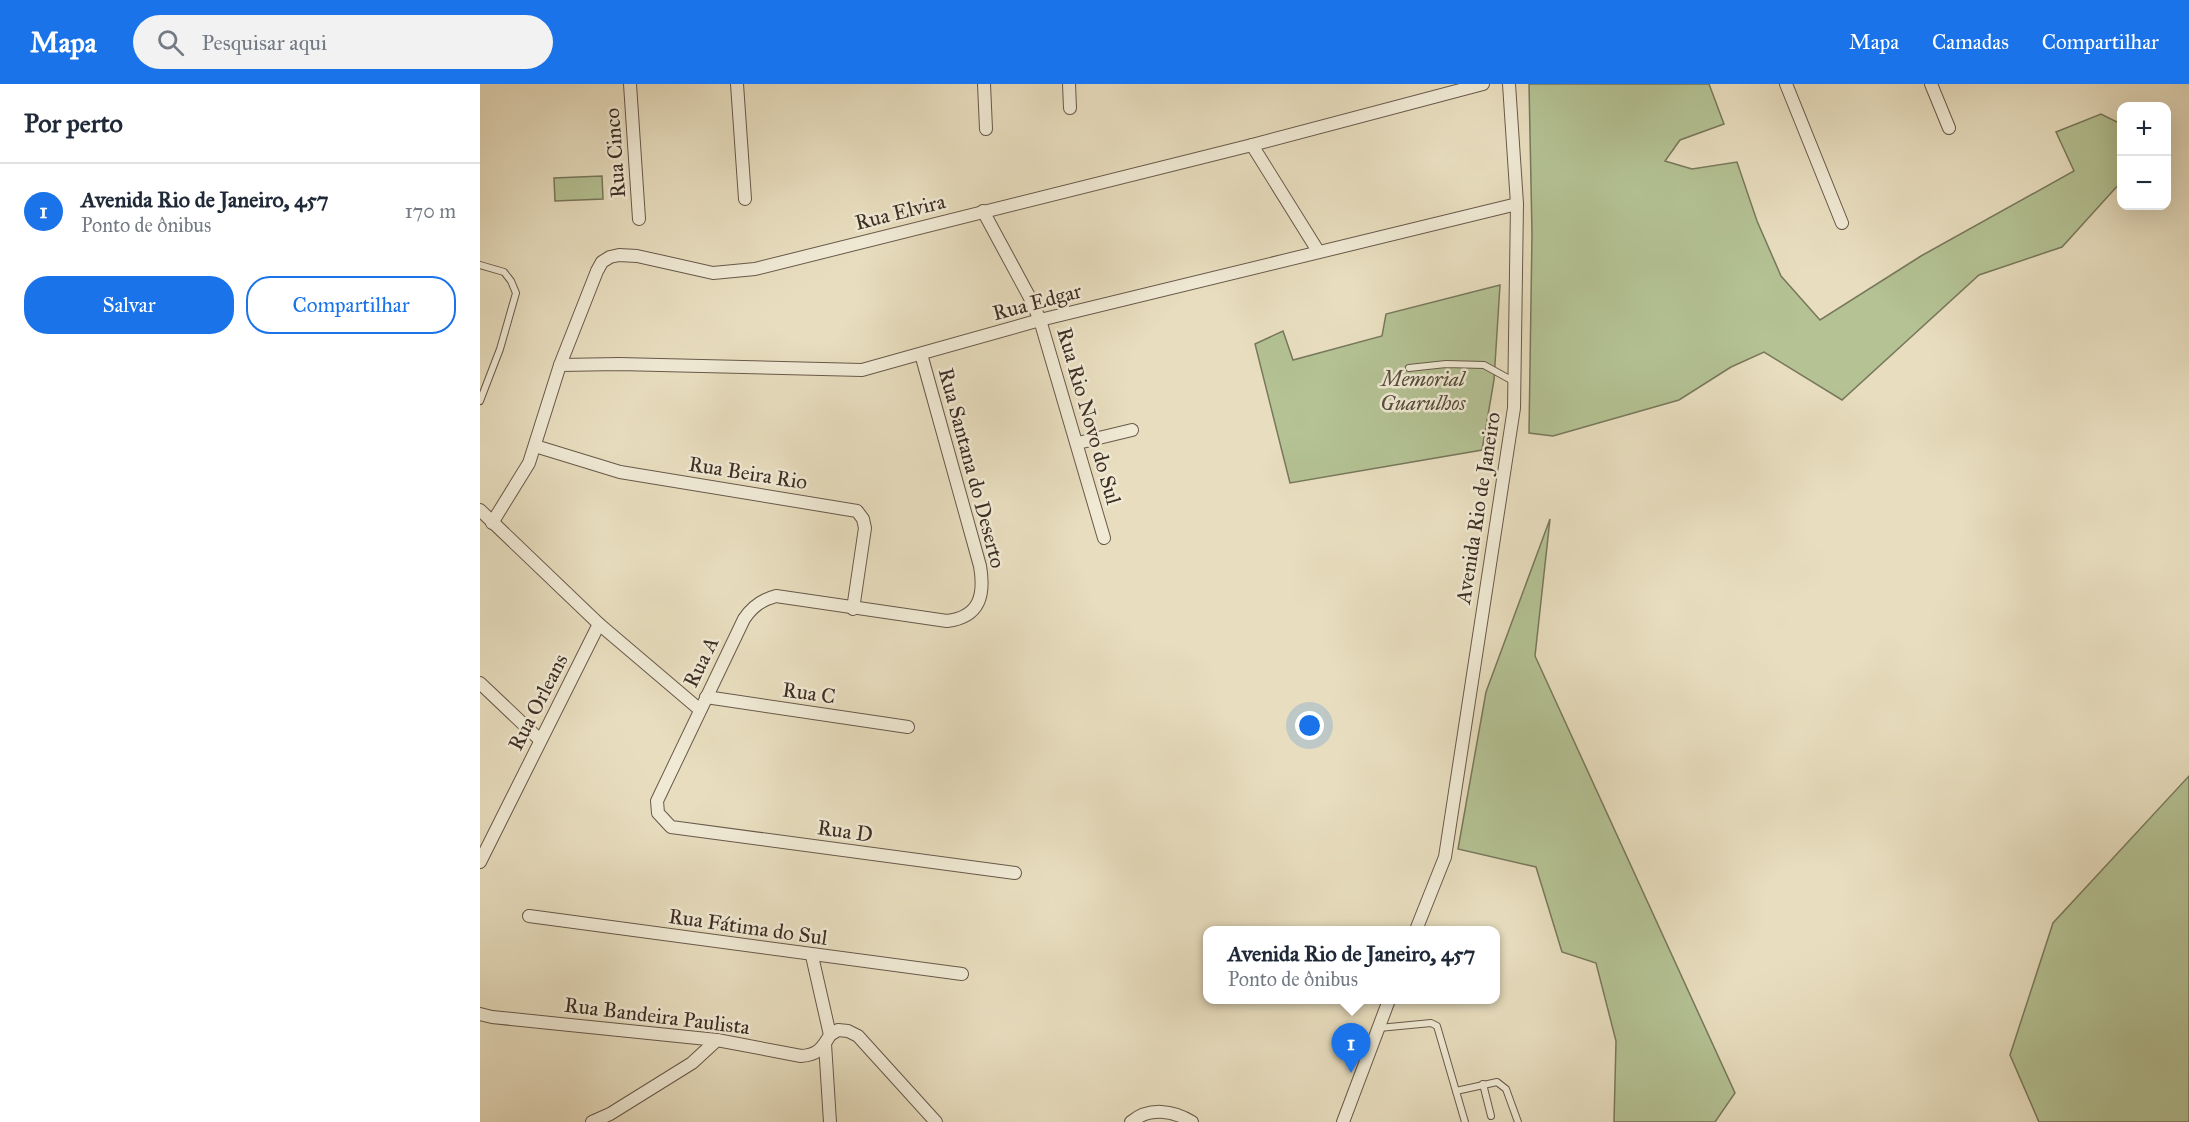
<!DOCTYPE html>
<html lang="pt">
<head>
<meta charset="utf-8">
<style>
  :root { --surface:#fff; --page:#f2f2f3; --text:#1f2937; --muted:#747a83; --line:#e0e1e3; --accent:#1a73e8 }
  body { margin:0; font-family:"IM FELL Great Primer",serif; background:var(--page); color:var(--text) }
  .controls { position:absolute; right:18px; top:18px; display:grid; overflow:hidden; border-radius:12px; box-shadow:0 6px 24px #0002 }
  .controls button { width:54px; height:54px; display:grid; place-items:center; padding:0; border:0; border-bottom:2px solid var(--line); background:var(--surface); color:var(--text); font:30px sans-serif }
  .you { position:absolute; left:830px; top:642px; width:21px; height:21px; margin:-15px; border:4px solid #fff; border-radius:50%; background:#1a73e8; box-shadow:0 0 0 9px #1a73e833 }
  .badge { display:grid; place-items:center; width:39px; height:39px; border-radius:50%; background:var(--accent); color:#fff; font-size:20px; font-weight:700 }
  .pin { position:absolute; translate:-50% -50px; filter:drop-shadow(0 2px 3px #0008) }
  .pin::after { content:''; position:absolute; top:32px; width:21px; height:18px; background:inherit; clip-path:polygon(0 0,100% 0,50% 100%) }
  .popup { position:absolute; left:723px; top:842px; width:297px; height:78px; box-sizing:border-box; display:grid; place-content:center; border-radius:12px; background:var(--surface); filter:drop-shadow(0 2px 4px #0005); font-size:20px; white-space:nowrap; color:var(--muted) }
  .popup b { font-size:22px; color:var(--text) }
  .popup::after { content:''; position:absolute; left:50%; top:100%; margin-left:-12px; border:12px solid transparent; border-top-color:var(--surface) }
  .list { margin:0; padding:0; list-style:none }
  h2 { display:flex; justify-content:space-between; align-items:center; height:78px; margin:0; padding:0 24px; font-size:26px }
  h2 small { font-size:20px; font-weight:400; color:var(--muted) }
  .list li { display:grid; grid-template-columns:39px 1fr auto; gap:18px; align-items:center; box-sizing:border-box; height:96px; padding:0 24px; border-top:2px solid var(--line) }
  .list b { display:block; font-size:22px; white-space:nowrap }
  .list p { margin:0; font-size:20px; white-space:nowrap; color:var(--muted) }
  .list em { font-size:20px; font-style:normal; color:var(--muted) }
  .actions { display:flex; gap:12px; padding:18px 24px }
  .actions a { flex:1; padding:14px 0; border:2px solid var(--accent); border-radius:24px; text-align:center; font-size:21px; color:var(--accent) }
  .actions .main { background:var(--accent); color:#fff }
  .icon { flex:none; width:33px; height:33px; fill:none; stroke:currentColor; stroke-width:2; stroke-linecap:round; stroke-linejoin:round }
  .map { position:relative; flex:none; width:1709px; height:1038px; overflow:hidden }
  header { display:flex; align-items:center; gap:36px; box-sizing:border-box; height:84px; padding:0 30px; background:var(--accent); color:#fff }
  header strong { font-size:28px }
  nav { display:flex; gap:33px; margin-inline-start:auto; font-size:21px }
  .search { width:420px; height:54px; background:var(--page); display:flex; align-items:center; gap:15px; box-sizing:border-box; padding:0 21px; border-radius:33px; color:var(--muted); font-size:22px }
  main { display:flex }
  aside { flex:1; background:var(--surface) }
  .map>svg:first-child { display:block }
</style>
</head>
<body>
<header>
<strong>Mapa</strong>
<div class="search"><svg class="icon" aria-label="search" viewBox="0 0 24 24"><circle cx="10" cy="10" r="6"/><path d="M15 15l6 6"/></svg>Pesquisar aqui</div>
<nav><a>Mapa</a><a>Camadas</a><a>Compartilhar</a></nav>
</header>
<main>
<aside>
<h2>Por perto<small></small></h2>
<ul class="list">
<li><span class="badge">1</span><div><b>Avenida Rio de Janeiro, 457</b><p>Ponto de ônibus</p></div><em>170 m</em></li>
</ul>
<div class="actions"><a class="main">Salvar</a><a>Compartilhar</a></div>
</aside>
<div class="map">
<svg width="1709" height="1038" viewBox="0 0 1709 1038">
  <rect width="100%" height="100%" fill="#e8debf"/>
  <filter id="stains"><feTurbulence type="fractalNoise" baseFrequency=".00333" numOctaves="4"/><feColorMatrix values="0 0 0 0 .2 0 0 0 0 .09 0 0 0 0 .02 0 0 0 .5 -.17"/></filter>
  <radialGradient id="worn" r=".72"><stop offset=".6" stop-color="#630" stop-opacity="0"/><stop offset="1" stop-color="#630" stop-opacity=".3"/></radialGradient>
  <g fill="#b4c294" stroke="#78785c" stroke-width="1.5">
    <polygon points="1049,0 1229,0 1244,40 1200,56 1185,77 1212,85 1257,78 1277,137 1301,192 1340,236 1441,172 1594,87 1576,48 1621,30 1641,40 1641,98 1582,163 1499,191 1362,316 1284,268 1251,283 1199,316 1073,352 1049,349 1052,150"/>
    <polygon points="122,92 123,115 75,117 74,94"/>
    <polygon points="1020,201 1014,296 1002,366 810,399 775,260 803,247 813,276 902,252 906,230"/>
    <polygon points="1070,435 1055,572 1255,1009 1235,1038 1134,1038 1136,957 1116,879 1082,868 1056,783 978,765 1006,608"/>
    <polygon points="1709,692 1709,1038 1559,1038 1530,971 1573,839"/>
  </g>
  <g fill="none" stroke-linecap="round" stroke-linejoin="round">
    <defs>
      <g id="lane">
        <polyline points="0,181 24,188 31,197 36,209 20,265 0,317"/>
        <polyline points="929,284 966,280 1004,281 1033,297"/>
        <polyline points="899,944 951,939 957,942 985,1038"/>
        <polyline points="1003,1000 1011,1032"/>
        <polyline points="976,1007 1017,998 1026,1005 1038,1038"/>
      </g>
      <g id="street">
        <polyline points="150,0 159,135"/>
        <polyline points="257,0 265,115"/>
        <polyline points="504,0 506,45"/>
        <polyline points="589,0 590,24"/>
        <polyline points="1306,0 1362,139"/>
        <polyline points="1451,0 1469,44"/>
        <polyline points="772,61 838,167"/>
        <polyline points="503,127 550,214 560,236 624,454"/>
        <path d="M441 270 500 482C505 511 500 533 467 537L296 512C281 516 272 523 264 535L177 717 178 729 191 743 535 789"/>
        <polyline points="80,281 139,280 382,286 560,236 1037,120"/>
        <polyline points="598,359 652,346"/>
        <polyline points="55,362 140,388 377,427 383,435 385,444 373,525"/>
        <polyline points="0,426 119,540 219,625"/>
        <polyline points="12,439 49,379 80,281 117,187 122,178 130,173 139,171 157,172 233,189 275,185 772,61 1003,0"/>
        <polyline points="0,599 60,656"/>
        <polyline points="226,613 428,643"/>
        <polyline points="0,778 119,540"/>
        <polyline points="49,832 482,890"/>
        <polyline points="936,846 965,773 1034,324 1037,120 1029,0"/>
        <path d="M0 930 12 933 237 956 321 972C337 971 342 965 350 951L332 872"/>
        <polyline points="350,951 358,946 368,947 378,952 456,1038"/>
        <polyline points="345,960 350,1038"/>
        <polyline points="112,1038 130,1030 212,979 237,956"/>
        <path d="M651 1038C669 1023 693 1026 712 1038"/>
        <polyline points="863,1038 909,916"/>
      </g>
    </defs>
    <use href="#lane" stroke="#68594b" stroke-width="8"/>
    <use href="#street" stroke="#68594b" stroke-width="14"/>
    <use href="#lane" stroke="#f0ead5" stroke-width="6"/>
    <use href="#street" stroke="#f0ead5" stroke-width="12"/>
  </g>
  <g text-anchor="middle" stroke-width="5" stroke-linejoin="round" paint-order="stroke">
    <g font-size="21" fill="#3d2d24" stroke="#f0ead5">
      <text transform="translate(135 69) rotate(-94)" y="7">Rua Cinco</text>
      <text transform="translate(420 128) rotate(-14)" y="7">Rua Elvira</text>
      <text transform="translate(557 218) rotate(-15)" y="7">Rua Edgar</text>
      <text transform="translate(609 332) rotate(74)" y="7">Rua Rio Novo do Sul</text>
      <text transform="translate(492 384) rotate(75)" y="7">Rua Santana do Deserto</text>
      <text transform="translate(268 389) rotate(9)" y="7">Rua Beira Rio</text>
      <text transform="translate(998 424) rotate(-81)" y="7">Avenida Rio de Janeiro</text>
      <text transform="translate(221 578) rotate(-64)" y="7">Rua A</text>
      <text transform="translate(329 609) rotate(8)" y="7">Rua C</text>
      <text transform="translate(58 618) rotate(-63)" y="7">Rua Orleans</text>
      <text transform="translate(365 747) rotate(8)" y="7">Rua D</text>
      <text transform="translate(268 843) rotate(8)" y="7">Rua Fátima do Sul</text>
      <text transform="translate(177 932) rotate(7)" y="7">Rua Bandeira Paulista</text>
    </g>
    <g font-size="21" font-style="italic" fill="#554b3a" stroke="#f0ead5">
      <text x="943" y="302">Memorial<tspan x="943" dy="24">Guarulhos</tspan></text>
    </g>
  </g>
  <rect width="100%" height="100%" filter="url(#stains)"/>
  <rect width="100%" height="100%" fill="url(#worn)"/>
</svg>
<div class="controls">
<button>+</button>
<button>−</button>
</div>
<div class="you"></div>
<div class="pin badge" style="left:871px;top:989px">1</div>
<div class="popup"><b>Avenida Rio de Janeiro, 457</b>Ponto de ônibus</div>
</div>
</main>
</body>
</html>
